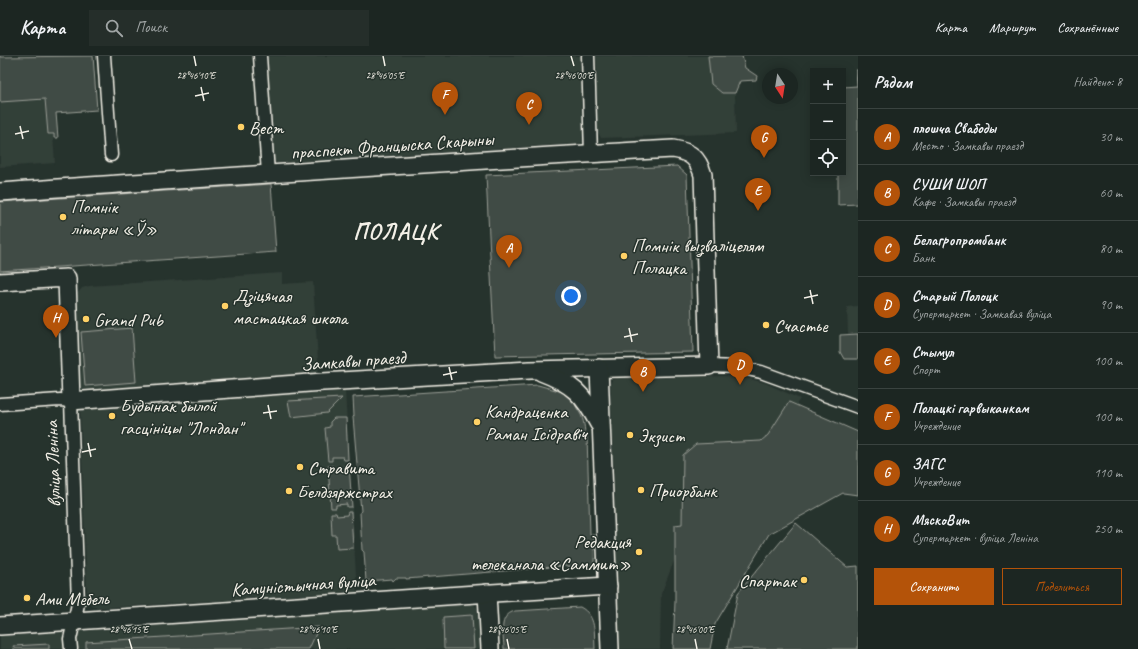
<!DOCTYPE html>
<html lang="ru">
<head>
<meta charset="utf-8">
<style>
  :root { --surface:#1c2622; --page:#252e2a; --text:#f1f3f6; --muted:#a0a5a5; --line:#3a4340; --accent:#b45309 }
  body { margin:0; font-family:Caveat,sans-serif; background:var(--page); color:var(--text) }
  .controls { position:absolute; right:12px; top:12px; display:grid; overflow:hidden; border-radius:0px; box-shadow:0 2px 10px #0003 }
  .controls button { width:36px; height:36px; display:grid; place-items:center; padding:0; border:0; border-bottom:1px solid var(--line); background:var(--surface); color:var(--text); font:20px sans-serif }
  .compass { position:absolute; left:762px; top:12px; width:36px; height:36px; border-radius:50%; background:var(--surface); box-shadow:0 2px 10px #0003; rotate:168deg }
  .you { position:absolute; left:571px; top:240px; width:14px; height:14px; margin:-10px; border:3px solid #fff; border-radius:50%; background:#1a73e8; box-shadow:0 0 0 6px #1a73e833 }
  .badge { display:grid; place-items:center; width:26px; height:26px; border-radius:50%; background:var(--accent); color:#fff; font-size:13px; font-weight:700 }
  .pin { position:absolute; translate:-50% -33px; filter:drop-shadow(0 1px 2px #0008) }
  .pin::after { content:''; position:absolute; top:21px; width:14px; height:12px; background:inherit; clip-path:polygon(0 0,100% 0,50% 100%) }
  .list { margin:0; padding:0; list-style:none }
  h2 { display:flex; justify-content:space-between; align-items:center; height:52px; margin:0; padding:0 16px; font-size:17px }
  h2 small { font-size:13px; font-weight:400; color:var(--muted) }
  .list li { display:grid; grid-template-columns:26px 1fr auto; gap:12px; align-items:center; box-sizing:border-box; height:56px; padding:0 16px; border-top:1px solid var(--line) }
  .list b { display:block; font-size:15px; white-space:nowrap }
  .list p { margin:0; font-size:13px; white-space:nowrap; color:var(--muted) }
  .list em { font-size:13px; font-style:normal; color:var(--muted) }
  .actions { display:flex; gap:8px; padding:12px 16px }
  .actions a { flex:1; padding:9px 0; border:1px solid var(--accent); border-radius:0px; text-align:center; font-size:14px; color:var(--accent) }
  .actions .main { background:var(--accent); color:#fff }
  .icon { flex:none; width:22px; height:22px; fill:none; stroke:currentColor; stroke-width:2; stroke-linecap:round; stroke-linejoin:round }
  .map { position:relative; flex:none; width:858px; height:593px; overflow:hidden }
  header { display:flex; align-items:center; gap:24px; box-sizing:border-box; height:56px; padding:0 20px; background:var(--surface); border-bottom:1px solid var(--line) }
  header strong { font-size:19px }
  nav { display:flex; gap:22px; margin-inline-start:auto; font-size:14px }
  .search { width:280px; height:36px; background:var(--page); display:flex; align-items:center; gap:10px; box-sizing:border-box; padding:0 14px; border-radius:0px; color:var(--muted); font-size:15px }
  main { display:flex }
  aside { flex:1; background:var(--surface) }
  .map>svg:first-child { display:block }
</style>
</head>
<body>
<header>
<strong>Карта</strong>
<div class="search"><svg class="icon" aria-label="search" viewBox="0 0 24 24"><circle cx="10" cy="10" r="6"/><path d="M15 15l6 6"/></svg>Поиск</div>
<nav><a>Карта</a><a>Маршрут</a><a>Сохранённые</a></nav>
</header>
<main>
<div class="map">
<svg width="858" height="593" viewBox="0 0 858 593">
  <rect width="100%" height="100%" fill="#26332d"/>
  <filter id="ink" filterUnits="userSpaceOnUse"><feTurbulence type="fractalNoise" baseFrequency=".025" numOctaves="2"/><feDisplacementMap in="SourceGraphic" scale="8" xChannelSelector="R" yChannelSelector="G"/><feConvolveMatrix kernelMatrix="1 2 1 2 8 2 1 2 1" color-interpolation-filters="sRGB"/></filter>
  <g filter="url(#ink)">
    <g fill="#333f39">
      <polygon points="265,0 580,0 583,87 575,88 276,107 273,104"/>
      <polygon points="596,0 734,0 736,77 601,82 598,76"/>
      <polygon points="0,10 43,14 48,79 53,79 55,107 0,111"/>
      <polygon points="282,217 282,228 313,226 320,337 345,335 357,536 100,552 95,551 91,549 87,540 76,244 77,238 82,232 89,230"/>
      <polygon points="858,250 858,304 849,304 847,251"/>
      <polygon points="739,320 765,327 800,343 768,389 688,470 661,538 660,593 620,593 610,328 612,324 617,322"/>
      <polygon points="469,548 473,548 479,554 481,593 0,593 0,580"/>
    </g>
    <g fill="#414b45" stroke="#9a9e96">
      <polygon points="0,0 1,1 93,0 97,54 56,57 58,82 54,82 54,78 48,78 45,43 0,46"/>
      <polygon points="708,0 742,0 745,12 757,20 756,24 740,25 735,37 722,37 711,28"/>
      <polygon points="856,14 858,14 858,148 838,149 838,117 843,117 843,31 857,30"/>
      <polygon points="677,110 687,119 693,296 495,300 486,119"/>
      <polygon points="271,128 276,196 0,215 0,146"/>
      <polygon points="132,272 136,326 85,330 81,276"/>
      <polygon points="858,278 858,303 844,303 840,296 840,279"/>
      <path d="M538 329 566 337 575 346C575 351 578 353 580 357 584 364 585 373 585 380H587L590 478 594 479V507L590 510 567 511 565 510 406 523V522H396L393 525 392 523 366 525 364 496 362 494 360 456 361 455 353 361 354 360 353 341Z"/>
      <polygon points="342,342 327,357 291,361 288,345"/>
      <polygon points="789,346 858,376 858,439 843,437 769,478 715,568 710,593 673,593 675,546 675,469 682,468 683,399 696,388 761,385 768,379"/>
      <polygon points="334,362 346,362 348,404 344,404 343,401 332,401 332,405 328,405 325,372 330,371 330,366"/>
      <polygon points="349,409 352,451 347,451 347,448 336,449 336,452 331,452 328,410 333,410 333,415 345,414 344,410"/>
      <polygon points="348,456 351,456 353,492 337,493 336,479 332,479 331,457 336,457 337,460 347,459"/>
      <polygon points="796,467 847,511 858,510 858,593 727,593 738,537"/>
      <path d="M580 551C597 560 594 577 595 593H504C504 579 497 560 515 555Z"/>
      <polygon points="472,559 474,593 444,593 443,561"/>
      <polygon points="319,571 309,593 86,593 86,586"/>
      <polygon points="49,588 49,593 14,593 13,590"/>
    </g>
    <g fill="none" stroke-linecap="round" stroke-linejoin="round">
      <defs>
        <g id="street">
          <polyline points="104,0 111,99"/>
          <polyline points="260,0 268,118"/>
          <polyline points="588,0 591,98"/>
          <polyline points="709,310 738,311 761,316 858,351"/>
          <polyline points="0,348 60,344 71,345 78,548 70,583 71,593"/>
        </g>
        <g id="secondary">
          <path d="M0 136C224 121 449 105 673 93 691 96 698 102 703 119L709 310 530 314 323 326 71 345 67 222 0 226"/>
          <polyline points="599,312 610,593"/>
          <path d="M541 316C573 328 583 338 599 368"/>
          <polyline points="487,537 490,593"/>
          <polyline points="0,570 476,538 608,530"/>
        </g>
      </defs>
      <use href="#street" stroke="#f4f1e8" stroke-width="15"/>
      <use href="#secondary" stroke="#f4f1e8" stroke-width="20"/>
      <use href="#street" stroke="#26332d" stroke-width="12"/>
      <use href="#secondary" stroke="#26332d" stroke-width="17"/>
    </g>
  </g>
  <path fill="none" stroke="#f4f1e8" stroke-width="1.5" d="M194 0 196 10M383 0 385 10M571 0 574 10M201 31 204 45M195 40 209 37M20 70 23 83M15 78 29 75M810 234 813 248M804 242 818 239M629 272 632 286M624 281 638 278M449 311 452 324M443 319 457 316M268 349 271 363M263 357 277 355M88 387 91 401M82 396 96 393M129 583 132 593M318 583 320 593M507 583 509 593M695 583 697 593"/>
  <g fill="#ffd166" stroke="#26332d" stroke-width="1.5">
    <circle cx="241" cy="71" r="4"/>
    <circle cx="63" cy="161" r="4"/>
    <circle cx="624" cy="200" r="4"/>
    <circle cx="225" cy="250" r="4"/>
    <circle cx="86" cy="263" r="4"/>
    <circle cx="766" cy="269" r="4"/>
    <circle cx="112" cy="360" r="4"/>
    <circle cx="477" cy="366" r="4"/>
    <circle cx="630" cy="379" r="4"/>
    <circle cx="300" cy="411" r="4"/>
    <circle cx="641" cy="434" r="4"/>
    <circle cx="289" cy="435" r="4"/>
    <circle cx="639" cy="496" r="4"/>
    <circle cx="804" cy="524" r="4"/>
    <circle cx="27" cy="542" r="4"/>
  </g>
  <g text-anchor="middle" stroke-width="3" stroke-linejoin="round" paint-order="stroke">
    <g font-size="19" fill="#f4f1e8" stroke="#26332d" text-anchor="start">
      <text x="249" y="78">Вест</text>
      <text x="71" y="157">Помнік<tspan x="71" dy="22">літары «Ў»</tspan></text>
      <text x="632" y="196">Помнік вызваліцелям<tspan x="632" dy="22">Полацка</tspan></text>
      <text x="233" y="246">Дзіцячая<tspan x="233" dy="22">мастацкая школа</tspan></text>
      <text x="94" y="270">Grand Pub</text>
      <text x="774" y="276">Счастье</text>
      <text x="120" y="356">Будынак былой<tspan x="120" dy="22">гасцініцы "Лондан"</tspan></text>
      <text x="485" y="362">Кандраценка<tspan x="485" dy="22">Раман Ісідравіч</tspan></text>
      <text x="638" y="386">Экзист</text>
      <text x="308" y="418">Стравита</text>
      <text x="649" y="441">Приорбанк</text>
      <text x="297" y="442">Белдзяржстрах</text>
      <text x="631" y="492" text-anchor="end">Редакция<tspan x="631" dy="22">телеканала «Саммит»</tspan></text>
      <text x="796" y="531" text-anchor="end">Спартак</text>
      <text x="35" y="549">Ами Мебель</text>
    </g>
    <g font-size="19" fill="#f4f1e8" stroke="#26332d">
      <text transform="translate(392 89) rotate(-4)" y="7">праспект Францыска Скарыны</text>
      <text transform="translate(353 304) rotate(-4)" y="7">Замкавы праезд</text>
      <text transform="translate(52 408) rotate(-92)" y="7">вуліца Леніна</text>
      <text transform="translate(303 528) rotate(-4)" y="7">Камуністычная вуліца</text>
    </g>
    <g font-size="23" font-weight="bold" letter-spacing="1" fill="#f4f1e8" stroke="#26332d">
      <text x="396" y="183">ПОЛАЦК</text>
    </g>
  </g>
  <g font-size="10" text-anchor="middle" fill="#f4f1e8" stroke="#26332d" stroke-width="3" stroke-linejoin="round" paint-order="stroke">
    <text x="196" y="23">28°46'10"E</text>
    <text x="385" y="23">28°46'05"E</text>
    <text x="574" y="23">28°46'00"E</text>
    <text x="129" y="577">28°46'15"E</text>
    <text x="318" y="577">28°46'10"E</text>
    <text x="507" y="577">28°46'05"E</text>
    <text x="695" y="577">28°46'00"E</text>
  </g>
</svg>
<div class="controls">
<button>+</button>
<button>−</button>
<button><svg class="icon" aria-label="locate" viewBox="0 0 24 24"><circle cx="12" cy="12" r="6"/><path d="M12 2v4M12 18v4M2 12h4M18 12h4"/></svg></button>
</div>
<svg class="compass" viewBox="-18 -18 36 36"><path d="M0-13l5 13h-10z" fill="#e53935"/><path d="M0 13l5-13h-10z" fill="#a0a5a5"/></svg>
<div class="you"></div>
<div class="pin badge" style="left:509px;top:212px">A</div>
<div class="pin badge" style="left:643px;top:336px">B</div>
<div class="pin badge" style="left:529px;top:69px">C</div>
<div class="pin badge" style="left:740px;top:329px">D</div>
<div class="pin badge" style="left:758px;top:155px">E</div>
<div class="pin badge" style="left:445px;top:59px">F</div>
<div class="pin badge" style="left:764px;top:102px">G</div>
<div class="pin badge" style="left:56px;top:282px">H</div>
</div>
<aside>
<h2>Рядом<small>Найдено: 8</small></h2>
<ul class="list">
<li><span class="badge">A</span><div><b>плошча Свабоды</b><p>Место · Замкавы праезд</p></div><em>30 m</em></li>
<li><span class="badge">B</span><div><b>СУШИ ШОП</b><p>Кафе · Замкавы праезд</p></div><em>60 m</em></li>
<li><span class="badge">C</span><div><b>Белагропромбанк</b><p>Банк</p></div><em>80 m</em></li>
<li><span class="badge">D</span><div><b>Старый Полоцк</b><p>Супермаркет · Замкавая вуліца</p></div><em>90 m</em></li>
<li><span class="badge">E</span><div><b>Стымул</b><p>Спорт</p></div><em>100 m</em></li>
<li><span class="badge">F</span><div><b>Полацкі гарвыканкам</b><p>Учреждение</p></div><em>100 m</em></li>
<li><span class="badge">G</span><div><b>ЗАГС</b><p>Учреждение</p></div><em>110 m</em></li>
<li><span class="badge">H</span><div><b>МяскоВит</b><p>Супермаркет · вуліца Леніна</p></div><em>250 m</em></li>
</ul>
<div class="actions"><a class="main">Сохранить</a><a>Поделиться</a></div>
</aside>
</main>
</body>
</html>
